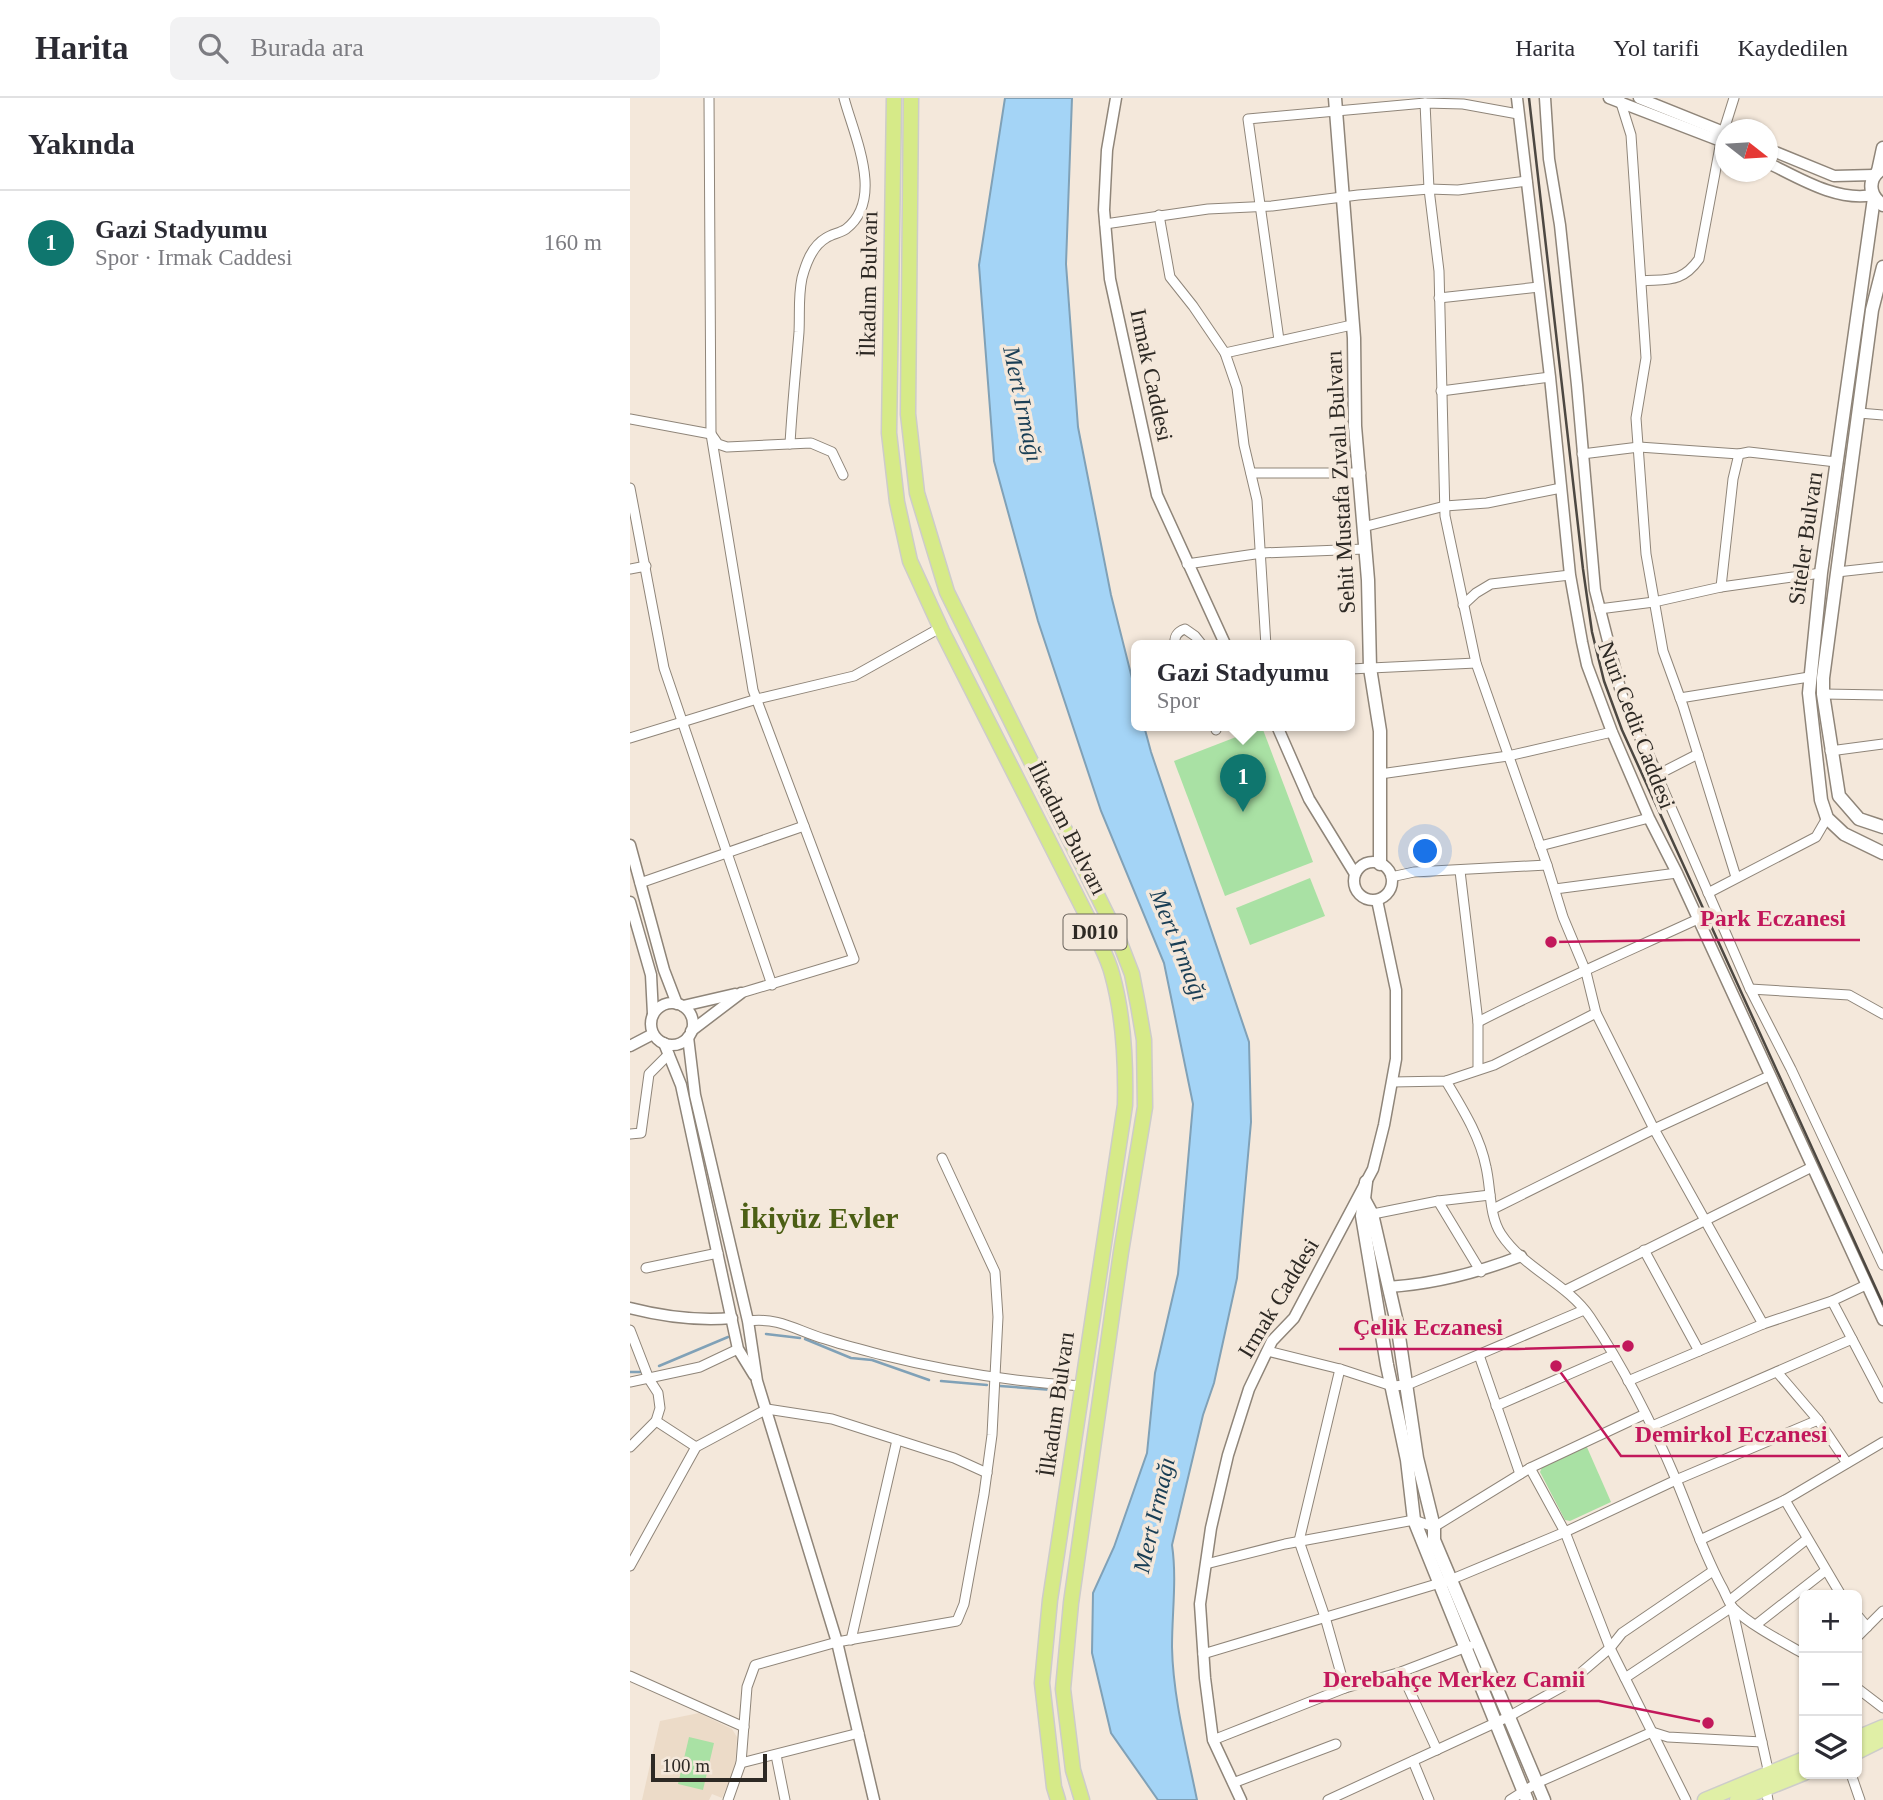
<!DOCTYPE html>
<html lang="tr">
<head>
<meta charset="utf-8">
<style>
  :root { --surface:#fff; --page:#f2f2f3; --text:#2b2b33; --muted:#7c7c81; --line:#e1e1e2; --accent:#0f766e }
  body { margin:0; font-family:Georgia,serif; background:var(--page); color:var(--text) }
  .controls { position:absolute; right:21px; bottom:21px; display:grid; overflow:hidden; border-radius:10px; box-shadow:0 2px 5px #0004 }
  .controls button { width:63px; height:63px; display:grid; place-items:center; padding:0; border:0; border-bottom:2px solid var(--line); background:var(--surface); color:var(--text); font:35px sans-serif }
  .compass { position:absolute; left:1085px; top:21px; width:63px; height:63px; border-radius:50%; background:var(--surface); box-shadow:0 2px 5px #0004; rotate:107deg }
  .scale { position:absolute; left:21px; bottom:18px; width:116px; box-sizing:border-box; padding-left:7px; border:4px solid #2d2924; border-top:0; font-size:19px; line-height:24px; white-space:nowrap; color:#2d2924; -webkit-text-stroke:5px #f4e8db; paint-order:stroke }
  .you { position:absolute; left:796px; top:754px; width:24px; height:24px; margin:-18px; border:5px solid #fff; border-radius:50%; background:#1a73e8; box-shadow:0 0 0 10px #1a73e833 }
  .badge { display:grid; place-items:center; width:46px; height:46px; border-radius:50%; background:var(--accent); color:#fff; font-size:23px; font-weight:700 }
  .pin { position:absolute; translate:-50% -58px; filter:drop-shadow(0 2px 4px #0008) }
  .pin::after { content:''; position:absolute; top:37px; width:24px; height:21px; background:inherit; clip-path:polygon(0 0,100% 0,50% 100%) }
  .popup { position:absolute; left:501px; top:542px; width:224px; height:91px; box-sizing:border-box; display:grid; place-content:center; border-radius:10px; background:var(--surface); filter:drop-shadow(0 2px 5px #0005); font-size:23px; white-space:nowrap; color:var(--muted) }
  .popup b { font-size:26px; color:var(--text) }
  .popup::after { content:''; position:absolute; left:50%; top:100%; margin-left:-14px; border:14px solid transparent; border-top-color:var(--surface) }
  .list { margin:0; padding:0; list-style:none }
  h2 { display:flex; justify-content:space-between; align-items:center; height:91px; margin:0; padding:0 28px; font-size:30px }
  h2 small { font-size:23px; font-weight:400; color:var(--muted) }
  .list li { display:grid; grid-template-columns:46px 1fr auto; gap:21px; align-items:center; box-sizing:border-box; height:105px; padding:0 28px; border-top:2px solid var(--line) }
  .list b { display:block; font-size:26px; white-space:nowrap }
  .list p { margin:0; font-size:23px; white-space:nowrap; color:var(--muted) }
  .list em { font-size:23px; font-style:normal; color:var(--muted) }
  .icon { flex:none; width:38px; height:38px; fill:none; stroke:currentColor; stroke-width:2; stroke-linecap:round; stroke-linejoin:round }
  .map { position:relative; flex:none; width:1253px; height:1702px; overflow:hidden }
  header { display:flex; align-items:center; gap:42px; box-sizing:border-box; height:98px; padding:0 35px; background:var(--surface); border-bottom:2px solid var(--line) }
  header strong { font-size:33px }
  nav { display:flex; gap:38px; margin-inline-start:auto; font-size:24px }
  .search { width:490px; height:63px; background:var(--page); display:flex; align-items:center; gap:18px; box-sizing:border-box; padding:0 24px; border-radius:10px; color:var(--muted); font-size:26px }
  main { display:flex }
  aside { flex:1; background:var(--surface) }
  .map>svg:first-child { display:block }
</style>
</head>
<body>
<header>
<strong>Harita</strong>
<div class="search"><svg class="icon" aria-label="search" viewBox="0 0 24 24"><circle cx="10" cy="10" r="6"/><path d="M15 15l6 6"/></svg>Burada ara</div>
<nav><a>Harita</a><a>Yol tarifi</a><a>Kaydedilen</a></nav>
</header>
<main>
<aside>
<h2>Yakında<small></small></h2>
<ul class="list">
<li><span class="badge">1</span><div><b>Gazi Stadyumu</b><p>Spor · Irmak Caddesi</p></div><em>160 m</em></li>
</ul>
</aside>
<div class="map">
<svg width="1253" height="1702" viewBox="0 0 1253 1702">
  <rect width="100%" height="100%" fill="#f4e8db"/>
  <polygon fill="#ecdbc8" points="69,1615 102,1631 107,1639 105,1669 92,1700 82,1696 79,1702 12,1702 30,1623"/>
  <g fill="#a9e1a4">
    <polygon points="632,629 683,764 595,798 544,663"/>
    <polygon points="680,780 695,818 620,847 606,810"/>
    <polygon points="956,1347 981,1404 940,1423 935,1422 910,1374 913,1367"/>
    <polygon points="59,1639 84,1645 73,1692 48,1686"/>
  </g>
  <path fill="#a4d4f6" stroke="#80a1b7" stroke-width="2" d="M375 0H442L436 166 448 329 481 497 506 596V628H514L521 654 619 944 621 1024 607 1180 584 1285 573 1317 542 1447C547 1481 542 1514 542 1549 543 1600 557 1652 567 1702H528L481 1635 462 1555 463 1495 484 1449 517 1355 525 1275 548 1176 563 1006 534 865 471 713 408 523 364 363 349 167Z"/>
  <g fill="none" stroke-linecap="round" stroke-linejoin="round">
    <g stroke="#80a1b7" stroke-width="2.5">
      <polyline points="136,1236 170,1240"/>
      <polyline points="175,1241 221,1260 242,1262 299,1282"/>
      <polyline points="29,1268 98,1239"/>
      <polyline points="0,1274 12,1274"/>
      <polyline points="311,1283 357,1287"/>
      <polyline points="370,1288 436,1293"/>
    </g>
    <defs>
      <g id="minor">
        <polyline points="79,0 81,336 123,592 224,861 111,895"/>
        <polyline points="990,2 1001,37 1016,260 1006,320 1016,456 1033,553 1053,608 1106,779"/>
        <polyline points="795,5 799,91 809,173 815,418 846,565 917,767 933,819 956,874 966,915 1024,1031 1133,1226"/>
        <polyline points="1093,35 1104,0"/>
        <polyline points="529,117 540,179 563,208 595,255 607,290 614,347 627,402 636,548"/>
        <polyline points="475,126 578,111 642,108 728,97 799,91 828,92 897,83"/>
        <path d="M1012 183C1038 181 1052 185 1069 161L1091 43"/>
        <polyline points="809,200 909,189"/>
        <polyline points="649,242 618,21 795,5 833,6 888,16"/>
        <polyline points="595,255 722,227"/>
        <polyline points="811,293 920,279"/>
        <polyline points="1229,315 1253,317"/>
        <polyline points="0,321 81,336 88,346 97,349 181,345 202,354 213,377"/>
        <path d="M160 346C162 309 166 271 169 234 170 216 168 199 172 180 176 165 182 148 196 140 202 136 210 135 216 131 255 101 224 38 214 0"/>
        <polyline points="952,356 1009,349 1109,356"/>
        <polyline points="621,375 731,375"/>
        <polyline points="0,390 34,570 142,887"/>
        <polyline points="733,429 815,408 857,405 931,390"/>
        <polyline points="557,466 632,455 735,451"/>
        <polyline points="0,471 16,468"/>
        <polyline points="1207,474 1253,469"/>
        <polyline points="1091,489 1103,381 1109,356 1119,354 1206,364"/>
        <polyline points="833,507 846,495 861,486 940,477"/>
        <polyline points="969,511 1024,504 1091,489 1191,475"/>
        <path d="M545 548C544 539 546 534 555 531L565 538 573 548"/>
        <polyline points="720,571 846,565"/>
        <polyline points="1193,596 1253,597"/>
        <polyline points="1050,600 1179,579"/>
        <polyline points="585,628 586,632"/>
        <polyline points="0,640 127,601 224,578 310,530"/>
        <polyline points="1200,653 1253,646"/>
        <polyline points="1068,656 1027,677 1120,891 1161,971 1253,1167"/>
        <polyline points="750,676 878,658 982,634"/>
        <polyline points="910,748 1019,720"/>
        <polyline points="830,773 848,924 848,971"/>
        <polyline points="761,779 784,774 917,767"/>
        <polyline points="10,785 174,728"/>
        <polyline points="925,791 1047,775"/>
        <polyline points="1078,795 1186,739 1197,720"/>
        <polyline points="1120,891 1219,897 1253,916"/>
        <path d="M848 924C920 887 994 855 1068 821"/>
        <path d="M816 983C832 1010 850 1038 856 1069 861 1090 859 1118 871 1136 894 1171 937 1185 960 1219 994 1270 1023 1327 1047 1384 1062 1420 1074 1457 1093 1491 1096 1497 1099 1505 1103 1510 1120 1527 1153 1544 1174 1556"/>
        <polyline points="762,984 816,983 864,967 966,915"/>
        <polyline points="0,1036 11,1035 19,976 39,956"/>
        <polyline points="808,1103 851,1174"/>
        <polyline points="863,1111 1024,1031 1139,978"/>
        <polyline points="738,1117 808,1103 860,1097"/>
        <polyline points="1014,1152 1069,1253"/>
        <polyline points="16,1170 88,1155"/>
        <polyline points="936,1192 1182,1069"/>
        <polyline points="1202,1203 1253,1300"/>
        <path d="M118 1223C150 1219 167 1233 195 1241 213 1247 233 1252 252 1257 316 1273 385 1284 452 1288"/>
        <polyline points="0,1232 19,1281 28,1295 30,1310 26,1323 0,1349"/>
        <polyline points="637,1253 710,1271 762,1288 777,1287 954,1212"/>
        <polyline points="849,1257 890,1376"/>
        <polyline points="710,1271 669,1443 695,1519 715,1590"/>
        <polyline points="1147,1274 1188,1322 1217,1365"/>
        <polyline points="998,1283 1133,1226 1202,1203 1236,1187"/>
        <polyline points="0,1284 70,1269 108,1251"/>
        <polyline points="866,1308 983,1257"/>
        <polyline points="26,1323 66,1349"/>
        <polyline points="1020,1329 1222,1241"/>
        <polyline points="900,1370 935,1434 980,1550 1056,1702"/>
        <polyline points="1155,1402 1211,1497"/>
        <polyline points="1070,1442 1155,1402 1253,1344"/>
        <polyline points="576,1466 655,1446 784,1422 804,1429 900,1370 1015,1316"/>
        <polyline points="0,1468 66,1349 137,1311 202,1321 324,1360 357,1375"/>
        <polyline points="1099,1503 1177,1441"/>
        <polyline points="1102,1509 1139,1676"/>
        <polyline points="1227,1517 1237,1529"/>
        <polyline points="1127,1526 1195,1473"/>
        <polyline points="1227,1539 1253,1513"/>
        <polyline points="221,1542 267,1342"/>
        <polyline points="573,1556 820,1482 935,1434 1046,1382 1188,1322"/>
        <polyline points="771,1574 807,1652"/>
        <polyline points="0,1578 114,1629"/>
        <polyline points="995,1580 1102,1509"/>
        <polyline points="1227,1590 1253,1610"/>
        <polyline points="583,1642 715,1590 771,1574 839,1548"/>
        <polyline points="146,1657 155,1702"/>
        <polyline points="783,1663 799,1702"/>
        <polyline points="111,1665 229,1635"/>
        <polyline points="1221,1676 1230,1702"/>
        <polyline points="603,1685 706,1646"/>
        <polyline points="1136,1691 1138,1702"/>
        <polyline points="98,1702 111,1665 117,1589 125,1567 207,1544 327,1523 334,1506 354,1396 362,1337 368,1219 365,1174 312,1060"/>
        <polyline points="698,1702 878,1619 939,1585 980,1550 992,1535 1083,1473"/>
        <polyline points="880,1702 907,1685 1022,1634 1038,1639 1132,1644"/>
      </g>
      <g id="tertiary">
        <polyline points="486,0 477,52 474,112 480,181 527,397 596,548"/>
        <polyline points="887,0 920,279 940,477 952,544 957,567 982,634 1019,720 1047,775 1253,1222"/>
        <polyline points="915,0 919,61 930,127 947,287 965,492 992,598 1027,677"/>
        <polyline points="979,0 1096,45"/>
        <polyline points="1009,0 1096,35"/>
        <polyline points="1138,51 1204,78 1244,77"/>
        <path d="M1138 65C1169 80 1207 104 1243 97"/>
        <polyline points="647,628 679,701 725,776"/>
        <polyline points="0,747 34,872 47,906"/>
        <circle cx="743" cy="783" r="19"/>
        <polyline points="0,804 21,877 23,916"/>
        <circle cx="42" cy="926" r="21"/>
        <polyline points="53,908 105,896"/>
        <polyline points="61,933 111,895"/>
        <polyline points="58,939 65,997 118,1223 127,1283 207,1544 244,1702"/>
        <polyline points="34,945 51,987 108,1251 124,1277"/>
        <polyline points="0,948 23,936"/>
        <path d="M758 1189C805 1186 847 1175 891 1158"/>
        <path d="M0 1210C35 1219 66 1223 102 1220"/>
        <polyline points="611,1702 583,1642 575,1580 570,1506 581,1430 598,1357 619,1291 642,1243 664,1220 743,1071 754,1027 766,961 766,892 747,802"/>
      </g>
      <g id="secondary">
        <polyline points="705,0 724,240 725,328 738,482 740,570 750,633 750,766"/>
        <path d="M1253 70C1237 80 1238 97 1253 107"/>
        <polyline points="1248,73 1253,50"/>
        <polyline points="1244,100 1191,475 1179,595 1191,702 1197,720 1214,736 1253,755"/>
        <polyline points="1253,169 1242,212 1193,580 1193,596 1209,698 1229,721 1253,729"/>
        <polyline points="736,1084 732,1118 757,1267 777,1362 784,1422 897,1702"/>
        <polyline points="735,1103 742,1116 767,1225 787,1360 804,1429 804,1442 914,1702"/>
      </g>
      <g id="primary">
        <polyline points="1227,1640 1253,1629"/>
        <polyline points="1227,1654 1253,1641"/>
        <polyline points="1075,1702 1174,1661"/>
        <polyline points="1107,1702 1174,1675"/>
      </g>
      <g id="trunk">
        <path d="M264 0 259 335 267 404 280 463 312 533 463 830C469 845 478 860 482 876 494 919 496 963 495 1007L420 1502 412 1585 424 1689 428 1702"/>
        <polyline points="281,0 278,316 287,395 317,494 487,837 502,876 508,907 514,942 515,1009 491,1154 441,1505 433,1591 443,1672 452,1702"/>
      </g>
    </defs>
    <use href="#minor" stroke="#8f8579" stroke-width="11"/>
    <use href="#tertiary" stroke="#8f8579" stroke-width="13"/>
    <use href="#secondary" stroke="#8f8579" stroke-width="15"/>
    <use href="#primary" stroke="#cdccca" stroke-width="17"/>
    <use href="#trunk" stroke="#cdccca" stroke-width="17"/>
    <use href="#minor" stroke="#fff" stroke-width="9"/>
    <use href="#tertiary" stroke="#fff" stroke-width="10"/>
    <use href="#secondary" stroke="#fff" stroke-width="12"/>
    <use href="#primary" stroke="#e0efa6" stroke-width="14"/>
    <use href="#trunk" stroke="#d6ea88" stroke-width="14"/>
    <polyline stroke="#4d4842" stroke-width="2.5" points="899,0 953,471 962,534 974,583 992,632 1253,1206"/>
  </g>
  <g text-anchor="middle" stroke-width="7" stroke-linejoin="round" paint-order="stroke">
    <rect fill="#f4e8db" stroke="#69625b" stroke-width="2" x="433.5" y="816.5" width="63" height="35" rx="5"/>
    <g font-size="21" font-weight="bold" fill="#2d2924">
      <text x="465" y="841">D010</text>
    </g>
    <g font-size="23" fill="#2d2924" stroke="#f4e8db">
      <text transform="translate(238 186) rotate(-89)" y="8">İlkadım Bulvarı</text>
      <text transform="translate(522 277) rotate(78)" y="8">Irmak Caddesi</text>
      <text transform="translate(710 384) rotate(-93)" y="8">Sehit Mustafa Zıvalı Bulvarı</text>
      <text transform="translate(1175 440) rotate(-82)" y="8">Siteler Bulvarı</text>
      <text transform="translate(1007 627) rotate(69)" y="8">Nuri Cedit Caddesi</text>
      <text transform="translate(438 730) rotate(63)" y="8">İlkadım Bulvarı</text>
      <text transform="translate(648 1200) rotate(-59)" y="8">Irmak Caddesi</text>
      <text transform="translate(426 1306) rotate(-82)" y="8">İlkadım Bulvarı</text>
    </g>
    <g font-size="24" font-style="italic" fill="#193e55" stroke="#f4e8db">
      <text transform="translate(393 306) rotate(78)" y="8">Mert Irmağı</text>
      <text transform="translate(549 847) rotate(68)" y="8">Mert Irmağı</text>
      <text transform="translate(524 1417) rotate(-77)" y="8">Mert Irmağı</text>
    </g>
    <g font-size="30" font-weight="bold" fill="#4c5f15" stroke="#f4e8db">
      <text x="189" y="1130">İkiyüz Evler</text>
    </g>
  </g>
  <path fill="none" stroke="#c2185b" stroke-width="2.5" d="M921 844L1056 842H1230M998 1248L887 1251H709M926 1268L991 1358H1211M1078 1625L969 1603H679"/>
  <g fill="#c2185b" stroke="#f4e8db" stroke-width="2.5">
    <circle cx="921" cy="844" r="7"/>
    <circle cx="998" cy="1248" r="7"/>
    <circle cx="926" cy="1268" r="7"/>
    <circle cx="1078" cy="1625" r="7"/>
  </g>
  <g font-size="24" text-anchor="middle" font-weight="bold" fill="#c2185b" stroke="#f4e8db" stroke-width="7" stroke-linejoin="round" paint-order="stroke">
    <text x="1143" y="828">Park Eczanesi</text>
    <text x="798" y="1237">Çelik Eczanesi</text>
    <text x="1101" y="1344">Demirkol Eczanesi</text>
    <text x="824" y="1589">Derebahçe Merkez Camii</text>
  </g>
</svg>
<div class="controls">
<button>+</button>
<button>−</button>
<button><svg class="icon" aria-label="layers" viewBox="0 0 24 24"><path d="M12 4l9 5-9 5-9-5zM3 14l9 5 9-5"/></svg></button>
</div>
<svg class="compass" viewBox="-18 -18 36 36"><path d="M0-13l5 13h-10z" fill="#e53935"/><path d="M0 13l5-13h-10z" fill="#7c7c81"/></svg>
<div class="scale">100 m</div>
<div class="you"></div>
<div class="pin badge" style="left:613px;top:714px">1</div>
<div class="popup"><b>Gazi Stadyumu</b>Spor</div>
</div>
</main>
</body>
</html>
